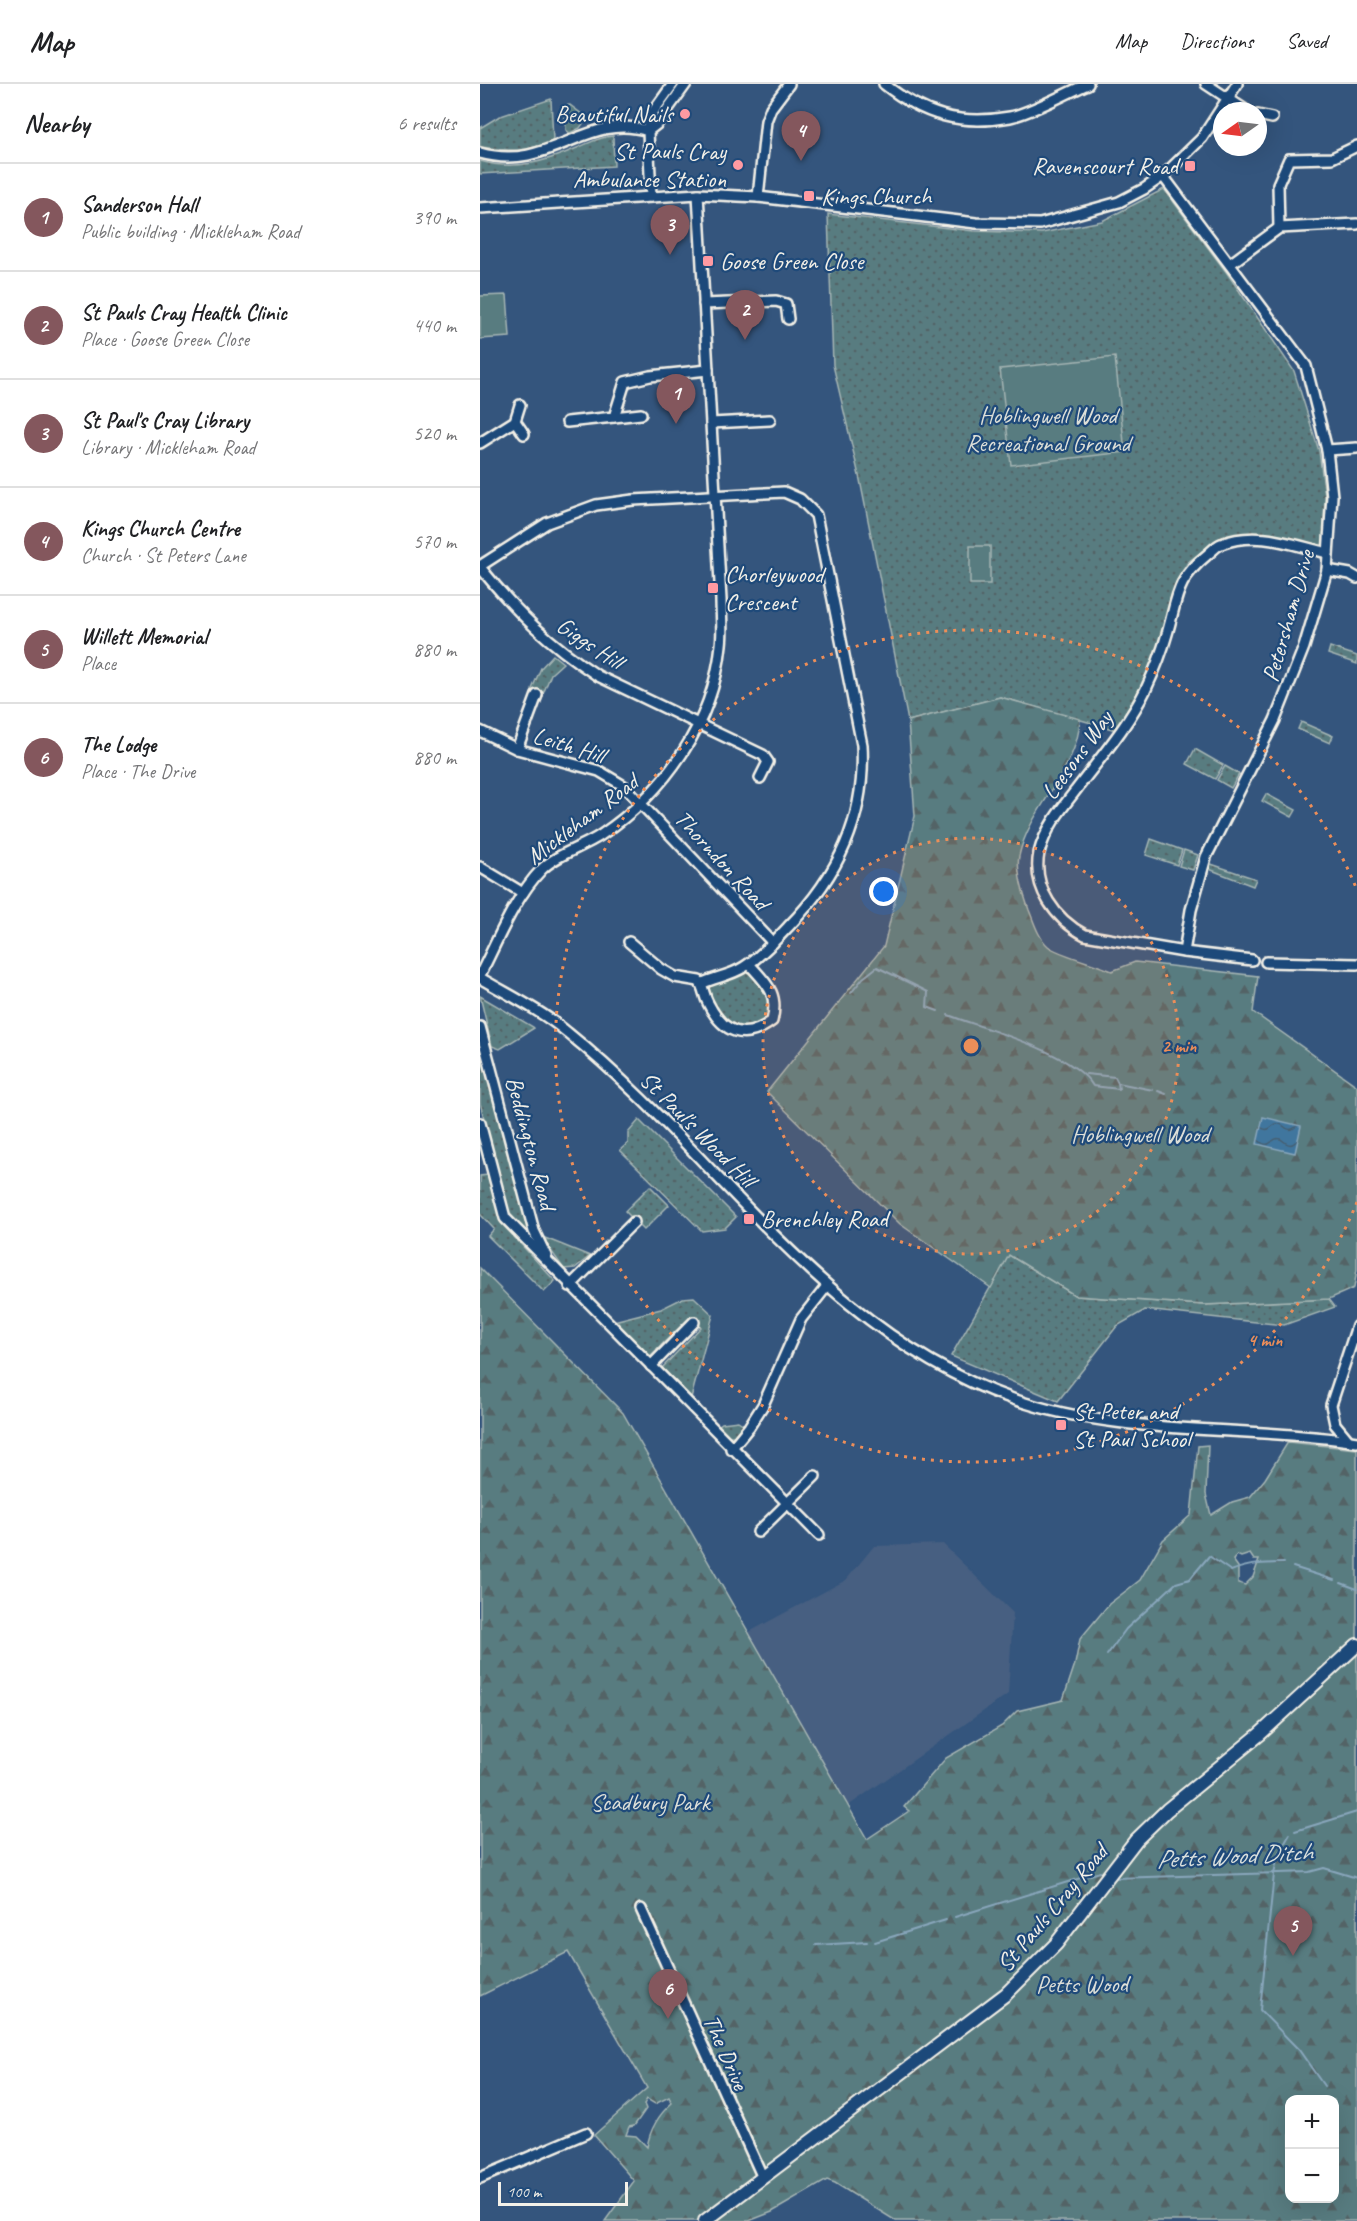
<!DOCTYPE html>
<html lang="en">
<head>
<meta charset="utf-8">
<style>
  :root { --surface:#fff; --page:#f6f6f6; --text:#202124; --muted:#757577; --line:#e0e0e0; --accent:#84575d }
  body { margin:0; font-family:Caveat,sans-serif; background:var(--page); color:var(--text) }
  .controls { position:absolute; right:18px; bottom:18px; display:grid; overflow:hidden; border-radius:12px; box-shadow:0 6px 24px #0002 }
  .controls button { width:54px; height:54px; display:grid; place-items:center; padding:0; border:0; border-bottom:2px solid var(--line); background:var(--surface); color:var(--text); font:30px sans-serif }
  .compass { position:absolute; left:733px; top:18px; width:54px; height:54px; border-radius:50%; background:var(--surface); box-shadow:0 6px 24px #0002; rotate:256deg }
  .scale { position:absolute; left:18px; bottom:15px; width:130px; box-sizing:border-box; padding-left:6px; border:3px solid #f4f1e8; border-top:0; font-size:16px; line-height:21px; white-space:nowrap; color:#f4f1e8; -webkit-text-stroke:4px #1f4a7a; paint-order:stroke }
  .you { position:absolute; left:404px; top:808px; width:21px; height:21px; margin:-15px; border:4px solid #fff; border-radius:50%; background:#1a73e8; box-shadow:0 0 0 9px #1a73e833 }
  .badge { display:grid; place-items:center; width:39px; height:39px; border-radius:50%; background:var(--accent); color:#fff; font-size:20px; font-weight:700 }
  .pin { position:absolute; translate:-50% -50px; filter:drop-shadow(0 2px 3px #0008) }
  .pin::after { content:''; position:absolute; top:32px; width:21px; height:18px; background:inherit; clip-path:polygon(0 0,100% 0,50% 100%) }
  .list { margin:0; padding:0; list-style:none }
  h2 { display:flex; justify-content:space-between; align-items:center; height:78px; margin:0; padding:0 24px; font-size:26px }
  h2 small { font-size:20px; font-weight:400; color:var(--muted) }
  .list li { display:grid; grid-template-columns:39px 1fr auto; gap:18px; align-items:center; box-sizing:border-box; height:108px; padding:0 24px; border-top:2px solid var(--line) }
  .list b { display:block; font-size:22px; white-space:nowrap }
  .list p { margin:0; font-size:20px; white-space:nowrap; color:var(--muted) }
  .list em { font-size:20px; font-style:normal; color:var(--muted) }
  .map { position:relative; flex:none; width:877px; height:2137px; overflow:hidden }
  header { display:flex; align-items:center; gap:36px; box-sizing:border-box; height:84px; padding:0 30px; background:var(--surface); border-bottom:2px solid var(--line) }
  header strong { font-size:28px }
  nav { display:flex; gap:33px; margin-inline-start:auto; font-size:21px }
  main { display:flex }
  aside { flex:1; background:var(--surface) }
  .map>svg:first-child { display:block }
</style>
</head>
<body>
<header>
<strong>Map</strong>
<nav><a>Map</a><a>Directions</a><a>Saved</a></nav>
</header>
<main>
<aside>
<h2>Nearby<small>6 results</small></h2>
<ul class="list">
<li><span class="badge">1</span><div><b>Sanderson Hall</b><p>Public building · Mickleham Road</p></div><em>390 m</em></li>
<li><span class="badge">2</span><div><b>St Pauls Cray Health Clinic</b><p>Place · Goose Green Close</p></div><em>440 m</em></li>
<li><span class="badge">3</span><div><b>St Paul's Cray Library</b><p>Library · Mickleham Road</p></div><em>520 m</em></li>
<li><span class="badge">4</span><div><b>Kings Church Centre</b><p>Church · St Peters Lane</p></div><em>570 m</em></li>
<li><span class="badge">5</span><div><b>Willett Memorial</b><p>Place</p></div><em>880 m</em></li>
<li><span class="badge">6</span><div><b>The Lodge</b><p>Place · The Drive</p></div><em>880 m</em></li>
</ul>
</aside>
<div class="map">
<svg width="877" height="2137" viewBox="0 0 877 2137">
  <defs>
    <pattern id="grass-dots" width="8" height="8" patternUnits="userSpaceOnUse" patternTransform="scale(1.5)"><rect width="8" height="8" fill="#597b80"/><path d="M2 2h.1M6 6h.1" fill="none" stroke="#526466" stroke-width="1.8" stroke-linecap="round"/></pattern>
    <pattern id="forest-firs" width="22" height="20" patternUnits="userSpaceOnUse" patternTransform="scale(1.5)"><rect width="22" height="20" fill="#597b80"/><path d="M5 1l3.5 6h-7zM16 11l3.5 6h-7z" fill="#526466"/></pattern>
    <pattern id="water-waves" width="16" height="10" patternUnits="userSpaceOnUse" patternTransform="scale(1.5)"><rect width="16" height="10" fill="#41769e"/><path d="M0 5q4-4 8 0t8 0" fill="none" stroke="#455f72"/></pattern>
  </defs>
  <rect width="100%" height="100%" fill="#34557d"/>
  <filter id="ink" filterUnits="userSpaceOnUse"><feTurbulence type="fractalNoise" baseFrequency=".0167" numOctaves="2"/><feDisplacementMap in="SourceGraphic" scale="12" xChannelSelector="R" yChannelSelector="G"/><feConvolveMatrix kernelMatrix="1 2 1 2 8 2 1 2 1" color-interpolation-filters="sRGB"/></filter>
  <g filter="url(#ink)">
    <polygon fill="#465f81" points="463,1460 533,1529 528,1610 368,1722 269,1548 366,1496 394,1462"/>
    <g fill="url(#grass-dots)" stroke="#a6b6b4" stroke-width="1.5">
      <polygon points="71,15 73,56 70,59 40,67 0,63 0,44 18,33"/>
      <polygon points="90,21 107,34 100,44 90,49 86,46 84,22"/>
      <path d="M133 52 134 82 0 90V77C34 87 65 78 97 64 109 59 119 53 133 52Z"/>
      <polygon points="684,105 747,189 814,287 839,367 845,412 843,465 773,449 740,454 708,478 696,498 686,545 664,600 636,646 520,613 428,637 380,396 353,281 348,130 494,147 562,149 622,137"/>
      <polygon points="850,563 877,572 877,580 848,570"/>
      <polygon points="73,571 83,579 71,590 63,610 52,605 61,584"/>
      <polygon points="821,638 853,652 850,659 818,645"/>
      <polygon points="715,665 743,681 735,695 707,680"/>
      <polygon points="745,682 759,690 751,704 737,696"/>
      <polygon points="786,710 816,726 812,733 782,717"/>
      <polygon points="671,755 702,766 697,781 666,771"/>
      <polygon points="704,766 718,771 713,786 699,782"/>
      <polygon points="731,780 776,795 773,802 729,785"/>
      <path d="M269 887 274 889 293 919 288 937 266 947C247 940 227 927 229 902L232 901Z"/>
      <polygon points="0,912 53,943 54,944 20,965 12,962"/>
      <polygon points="0,956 56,1162 29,1132 0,1019"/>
      <polygon points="159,1036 256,1133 245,1144 222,1147 140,1066 148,1059 148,1049"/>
      <polygon points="8,1091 21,1139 75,1197 64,1208 8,1152 14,1145 0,1130 0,1092"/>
      <polygon points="170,1102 189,1121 164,1146 145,1127"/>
      <polygon points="65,1154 110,1172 95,1184 84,1185 67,1161"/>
      <polygon points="529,1171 596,1212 724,1221 849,1215 855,1223 804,1241 665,1226 637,1242 578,1317 471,1272"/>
      <polygon points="214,1213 233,1231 211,1314 182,1284 221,1243 211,1232 169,1273 134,1237 181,1225 203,1214"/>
      <polygon points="258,1337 264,1341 254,1352 248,1352 238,1342 242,1339"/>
    </g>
    <g fill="url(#forest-firs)" stroke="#a6b6b4" stroke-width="1.5" fill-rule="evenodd">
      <path d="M520 613 600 635C598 687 550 722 539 772 536 787 544 812 549 826 554 838 558 853 568 862 577 870 619 881 632 887L655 878 778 892 773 928 877 1002V1185L874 1204 849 1215 724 1221 596 1212 529 1171 511 1204 420 1140 287 1008 404 862 435 732 428 637Z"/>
      <path d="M0 1184 143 1329 387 1755 429 1727 424 1723 466 1674 522 1642 537 1627 583 1616 595 1580 600 1555 629 1520 660 1496 683 1456 711 1431 718 1362 728 1361 726 1410 731 1431 752 1418 770 1413 785 1395 808 1358 877 1365V2137H416L355 2099 347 2096 292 2128 269 2137H125L154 2097 114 2051 167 2004 88 1868 0 1912ZM770 1470 774 1476H779L773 1493 765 1501 758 1499V1483L753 1476 757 1471 761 1473ZM189 2013 192 2019C178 2031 170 2046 167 2063L156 2052 146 2051 149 2043 154 2042 166 2025 164 2020 167 2015 175 2020ZM810 2016H854V2114H810Z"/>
    </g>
    <g fill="#597b80" stroke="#a6b6b4" stroke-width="1.5">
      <polygon points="27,211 30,253 0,255 0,212"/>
      <polygon points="635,273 645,368 531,381 520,285"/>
      <rect x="490" y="462" width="20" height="38"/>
    </g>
    <polygon fill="url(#water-waves)" stroke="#89a7bc" stroke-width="1.5" points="783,1033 821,1042 815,1069 777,1060"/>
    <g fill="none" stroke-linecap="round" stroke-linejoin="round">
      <g stroke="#89a7bc" stroke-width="2">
        <polyline points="371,909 383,894 397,883 448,908 447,923 458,927"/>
        <path d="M468 931C505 945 593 968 613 1002L639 1005 638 999"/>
        <polyline points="606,990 635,993 638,999 673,1006"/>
        <polyline points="678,1007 686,1010"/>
        <polyline points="813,1483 854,1496"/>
        <polyline points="861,1499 877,1505"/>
        <path d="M627 1571 646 1545 696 1499 710 1495 729 1472 751 1487C768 1480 785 1479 804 1479"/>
        <polyline points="815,1747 877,1728"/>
        <polyline points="810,1750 798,1771 794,1790 780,1926 819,1966 844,2002"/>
        <polyline points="634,1794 829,1788 844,1784 877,1794"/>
        <polyline points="475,1833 620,1788"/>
        <polyline points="395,1858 466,1836"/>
        <polyline points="336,1861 387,1858"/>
      </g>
      <defs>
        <g id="minor">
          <path d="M404 0C443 31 480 42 530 33 551 29 586 9 608 0"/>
          <polyline points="726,0 767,27"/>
          <polyline points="778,31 792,34"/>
          <polyline points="168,47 177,40 206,0"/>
          <polyline points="168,47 168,35 193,0"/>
          <path d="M0 69C70 89 106 27 168 47L171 113"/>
          <polyline points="683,92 826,282 847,366 852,412 847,486 824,563 795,636 726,773 711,826 704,868"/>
          <polyline points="278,113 286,37 291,24 309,0"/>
          <polyline points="0,124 218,110 278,113 496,139 560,140 639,118 664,105 683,92 722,54 757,0"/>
          <polyline points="799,144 798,100 809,75 852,74 877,62"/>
          <polyline points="750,180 799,144 877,140"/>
          <polyline points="224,220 296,217 306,220 308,235"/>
          <polyline points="134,333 161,330"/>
          <polyline points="35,337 44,350"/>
          <polyline points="87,338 134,333 145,298 170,292 228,286"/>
          <polyline points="231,339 290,336"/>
          <polyline points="0,359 35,337 40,321"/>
          <polyline points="847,366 877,364"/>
          <path d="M0 482 67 439 116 421 153 416 304 408 320 415 336 431 382 661C386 734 358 792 308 843 295 857 280 873 264 883 250 892 235 893 221 900"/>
          <path d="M0 483C38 530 68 559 118 592L283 671 288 678 280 694"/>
          <polyline points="847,486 870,490 877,494"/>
          <polyline points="0,647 37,665 119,687 144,702 293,859"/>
          <polyline points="37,665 57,611"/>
          <polyline points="0,783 43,809"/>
          <path d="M149 858 181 885 195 893 219 897C224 904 224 912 228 919 243 949 264 958 292 937 299 909 287 900 269 880"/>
          <path d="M772 876 704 868 605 851C576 836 552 804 559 769 565 745 581 725 596 706 620 674 648 642 666 605 674 588 682 568 687 550 698 513 695 497 727 471 731 468 736 462 741 460 777 446 812 461 848 469"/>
          <polyline points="786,878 877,880"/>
          <path d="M0 891C18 856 34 814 62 785 77 770 103 763 121 751 185 708 233 640 241 561 243 546 241 531 241 516L218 110"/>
          <path d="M0 894C29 911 62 927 88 949 237 1069 345 1250 533 1315 642 1353 763 1341 877 1358"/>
          <polyline points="0,943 54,1147 66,1172"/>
          <polyline points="0,1039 25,1134 339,1451"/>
          <polyline points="90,1202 154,1138"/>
          <polyline points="171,1282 214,1238"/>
          <polyline points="869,1357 855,1340 851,1321 877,1242"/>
          <polyline points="251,1365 269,1343 283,1321 321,1235 347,1202"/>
          <polyline points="278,1448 335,1392"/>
          <polyline points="161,1825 283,2094"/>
          <polyline points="0,2094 106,2049"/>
        </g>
        <polyline id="major" points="225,2137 526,1910 576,1860 656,1756 687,1726 780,1650 877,1561"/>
      </defs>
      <use href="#minor" stroke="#f4f1e8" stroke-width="14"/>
      <use href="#major" stroke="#f4f1e8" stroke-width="16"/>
      <use href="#minor" stroke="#1f4a7a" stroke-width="9"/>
      <use href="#major" stroke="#1f4a7a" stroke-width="12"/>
    </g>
  </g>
  <circle cx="491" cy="962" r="208" fill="#ec8e59" fill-opacity=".12"/>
  <g fill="none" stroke="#ec8e59" stroke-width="3" stroke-dasharray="3 6">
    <circle cx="491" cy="962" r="208"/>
    <path d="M877 1118A416 416 0 1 1 877 806"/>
  </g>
  <g fill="#ff9aa2" stroke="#1f4a7a" stroke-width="2">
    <circle cx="205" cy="30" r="6"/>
    <circle cx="258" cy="81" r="6"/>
    <rect x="704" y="76" width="12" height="12" rx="3"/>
    <rect x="323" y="106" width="12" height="12" rx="3"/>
    <rect x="222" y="171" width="12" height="12" rx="3"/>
    <rect x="227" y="498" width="12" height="12" rx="3"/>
    <rect x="263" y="1129" width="12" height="12" rx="3"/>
    <rect x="575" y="1335" width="12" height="12" rx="3"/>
  </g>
  <g text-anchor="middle" stroke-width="4.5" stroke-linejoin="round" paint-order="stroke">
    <g font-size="24" fill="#f4f1e8" stroke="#1f4a7a" text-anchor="start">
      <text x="193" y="38" text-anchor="end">Beautiful Nails</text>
      <text x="246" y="75" text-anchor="end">St Pauls Cray<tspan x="246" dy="28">Ambulance Station</tspan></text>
      <text x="698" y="90" text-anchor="end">Ravenscourt Road</text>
      <text x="341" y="120">Kings Church</text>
      <text x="240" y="185">Goose Green Close</text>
      <text x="245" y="498">Chorleywood<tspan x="245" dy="28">Crescent</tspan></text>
      <text x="281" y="1143">Brenchley Road</text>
      <text x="593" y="1335">St Peter and<tspan x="593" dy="28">St Paul School</tspan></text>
    </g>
    <g font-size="24" fill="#dddfd8" stroke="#1f4a7a">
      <text x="568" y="339">Hoblingwell Wood<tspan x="568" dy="28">Recreational Ground</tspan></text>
      <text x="660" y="1058">Hoblingwell Wood</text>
      <text x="170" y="1726">Scadbury Park</text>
      <text x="602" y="1908">Petts Wood</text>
    </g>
    <g font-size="24" fill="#f4f1e8" stroke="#1f4a7a">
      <text transform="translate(808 532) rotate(-74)" y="8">Petersham Drive</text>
      <text transform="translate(110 559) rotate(34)" y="8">Giggs Hill</text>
      <text transform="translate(89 661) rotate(17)" y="8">Leith Hill</text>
      <text transform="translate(597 671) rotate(-54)" y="8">Leesons Way</text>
      <text transform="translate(102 735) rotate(-37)" y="8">Mickleham Road</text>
      <text transform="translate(242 776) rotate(47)" y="8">Thorndon Road</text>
      <text transform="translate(218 1045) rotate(45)" y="8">St Paul's Wood Hill</text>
      <text transform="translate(51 1059) rotate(75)" y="8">Beddington Road</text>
      <text transform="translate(572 1824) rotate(-50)" y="8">St Pauls Cray Road</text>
      <text transform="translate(246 1968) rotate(66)" y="8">The Drive</text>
    </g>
    <g font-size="26" font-style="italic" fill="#d9dfdd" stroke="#1f4a7a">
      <text transform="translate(754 1771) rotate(-3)" y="9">Petts Wood Ditch</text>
    </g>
  </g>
  <circle cx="491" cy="962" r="9" fill="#ec8e59" stroke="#1f4a7a" stroke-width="3"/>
  <g font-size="18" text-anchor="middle" font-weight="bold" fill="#ec8e59" stroke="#1f4a7a" stroke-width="4.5" stroke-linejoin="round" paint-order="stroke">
    <text x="699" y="968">2 min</text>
    <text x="785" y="1262">4 min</text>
  </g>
</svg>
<div class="controls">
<button>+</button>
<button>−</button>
</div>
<svg class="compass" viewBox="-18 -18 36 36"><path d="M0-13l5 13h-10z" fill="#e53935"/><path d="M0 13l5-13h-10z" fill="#757577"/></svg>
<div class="scale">100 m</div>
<div class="you"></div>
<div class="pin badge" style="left:196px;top:340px">1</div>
<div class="pin badge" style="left:265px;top:256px">2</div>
<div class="pin badge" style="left:190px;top:171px">3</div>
<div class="pin badge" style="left:321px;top:77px">4</div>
<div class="pin badge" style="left:813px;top:1872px">5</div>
<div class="pin badge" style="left:188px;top:1935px">6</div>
</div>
</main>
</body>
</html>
